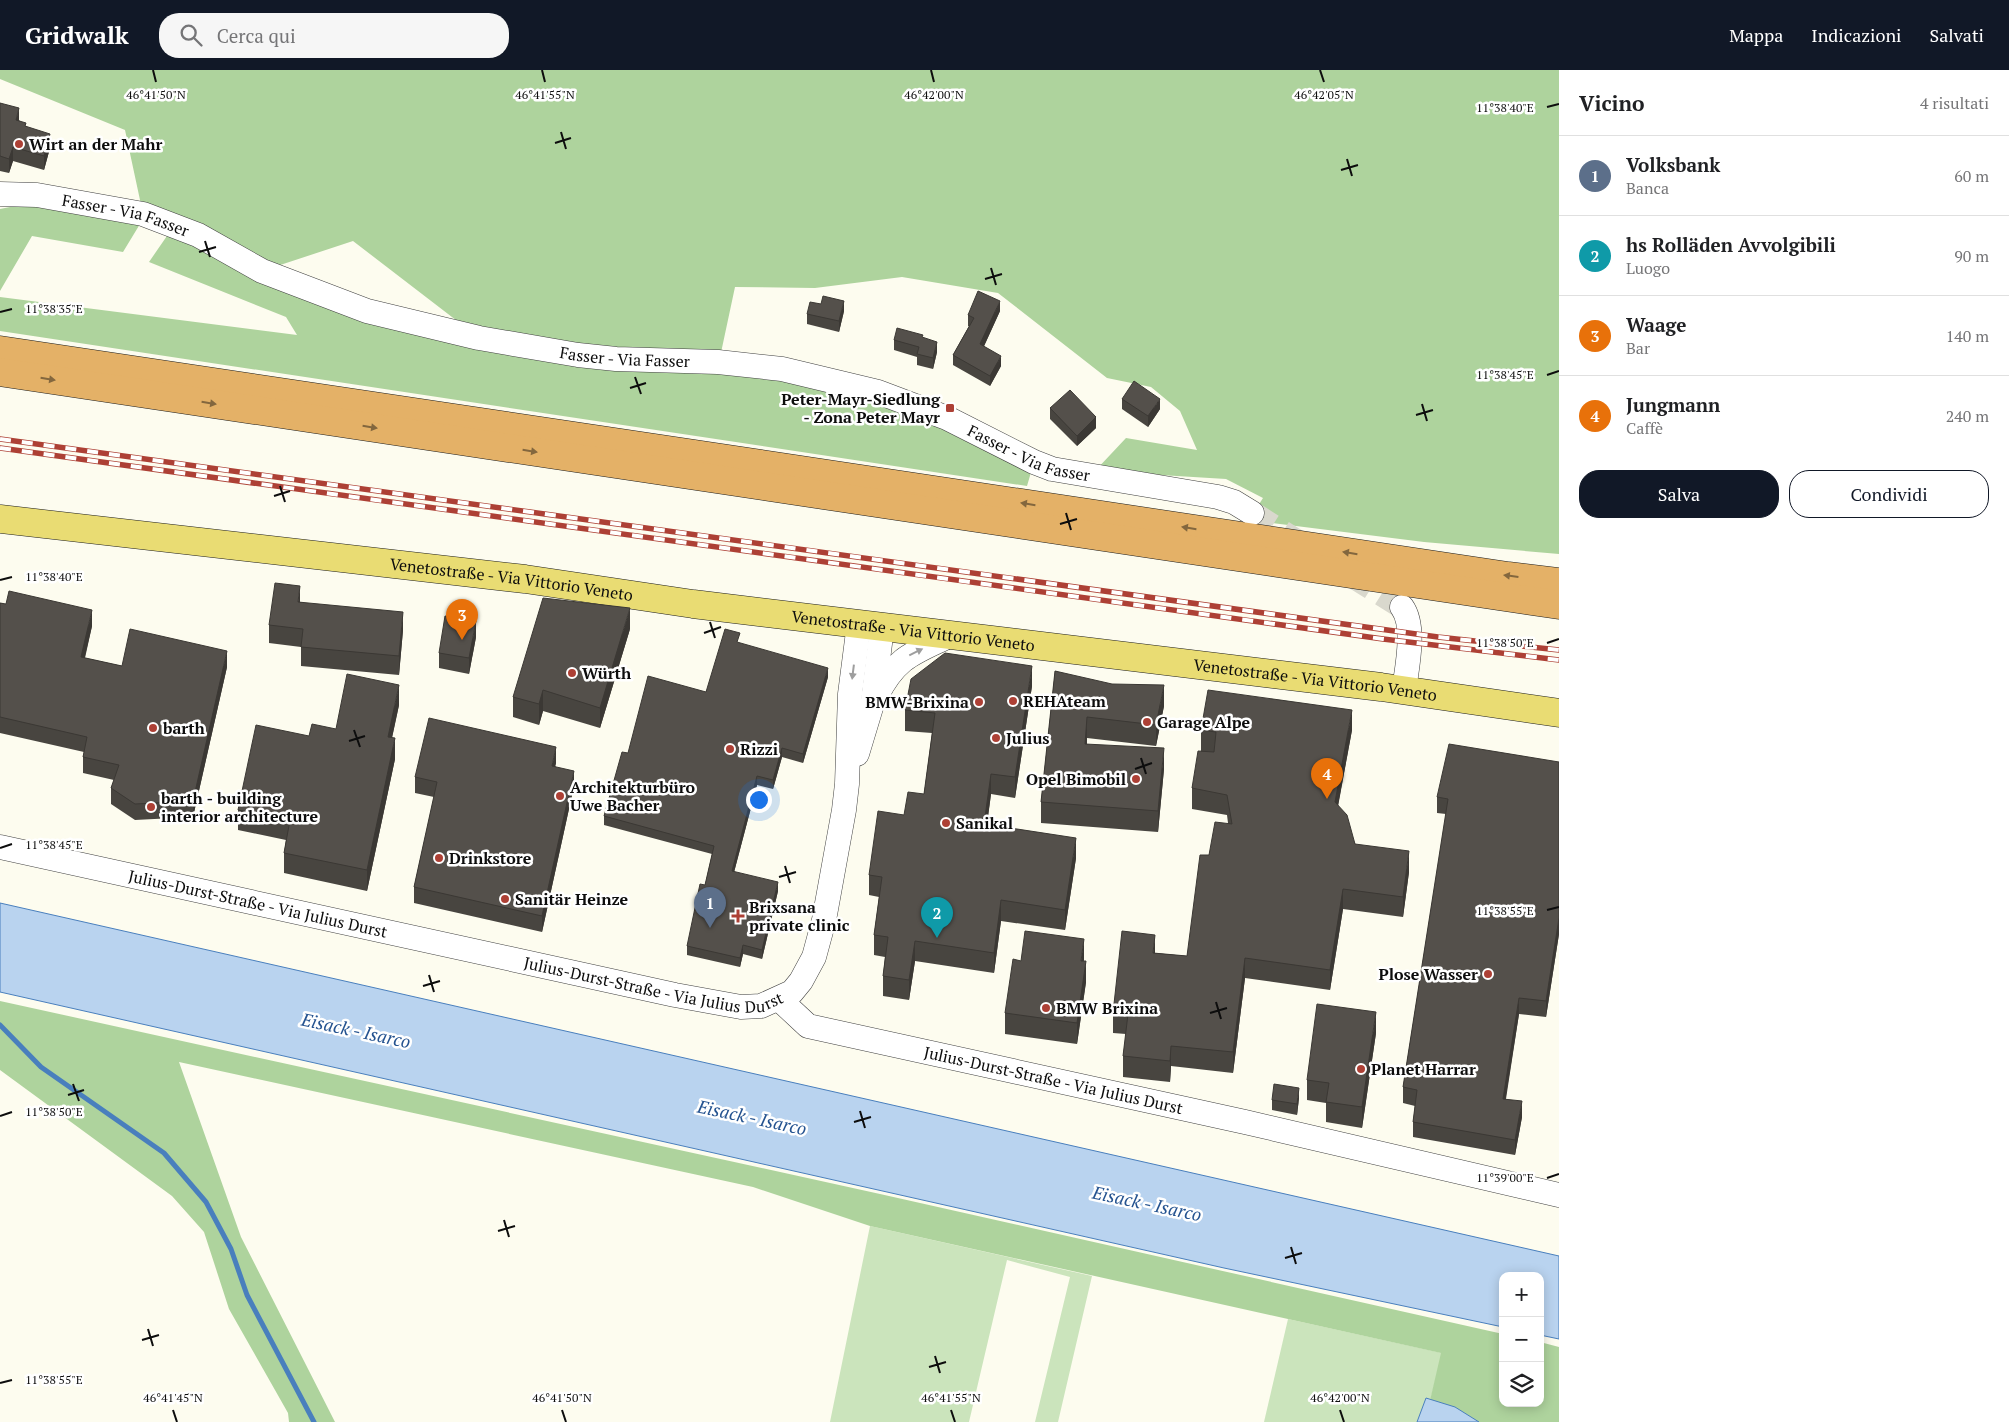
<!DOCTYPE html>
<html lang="it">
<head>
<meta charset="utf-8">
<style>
  :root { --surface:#fff; --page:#f6f6f6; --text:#202124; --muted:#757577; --line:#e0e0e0; --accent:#111827 }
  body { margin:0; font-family:"PT Serif",serif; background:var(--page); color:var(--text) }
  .controls { position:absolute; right:15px; bottom:15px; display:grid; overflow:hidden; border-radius:10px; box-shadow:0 2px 12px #0003 }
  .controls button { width:45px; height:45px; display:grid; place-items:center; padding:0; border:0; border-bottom:1px solid var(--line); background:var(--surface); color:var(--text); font:25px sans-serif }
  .you { position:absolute; left:758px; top:729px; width:18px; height:18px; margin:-12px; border:4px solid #fff; border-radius:50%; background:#1a73e8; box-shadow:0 0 0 8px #1a73e833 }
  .badge { display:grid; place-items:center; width:32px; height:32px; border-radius:50%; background:var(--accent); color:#fff; font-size:16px; font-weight:700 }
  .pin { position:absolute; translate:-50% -41px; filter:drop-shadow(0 1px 2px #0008) }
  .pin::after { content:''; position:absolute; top:26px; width:18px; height:15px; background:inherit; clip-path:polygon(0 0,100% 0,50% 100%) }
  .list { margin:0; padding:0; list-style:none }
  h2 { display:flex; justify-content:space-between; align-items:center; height:65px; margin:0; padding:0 20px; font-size:21px }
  h2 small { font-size:16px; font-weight:400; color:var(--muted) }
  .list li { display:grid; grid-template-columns:32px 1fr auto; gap:15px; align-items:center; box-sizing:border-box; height:80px; padding:0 20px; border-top:1px solid var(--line) }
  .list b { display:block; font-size:19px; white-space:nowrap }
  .list p { margin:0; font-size:16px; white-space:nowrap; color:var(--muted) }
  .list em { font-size:16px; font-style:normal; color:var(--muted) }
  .actions { display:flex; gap:10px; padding:15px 20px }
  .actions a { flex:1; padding:11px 0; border:1px solid var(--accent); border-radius:20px; text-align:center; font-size:18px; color:var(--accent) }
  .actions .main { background:var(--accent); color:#fff }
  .icon { flex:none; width:28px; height:28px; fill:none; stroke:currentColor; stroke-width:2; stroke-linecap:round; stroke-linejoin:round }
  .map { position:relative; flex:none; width:1559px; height:1352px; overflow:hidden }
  header { display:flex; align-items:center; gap:30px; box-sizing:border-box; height:70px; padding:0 25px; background:var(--accent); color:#fff }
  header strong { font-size:24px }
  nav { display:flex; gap:28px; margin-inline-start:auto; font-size:18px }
  .search { width:350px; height:45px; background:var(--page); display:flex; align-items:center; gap:12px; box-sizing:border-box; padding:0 18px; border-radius:20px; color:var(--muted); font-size:19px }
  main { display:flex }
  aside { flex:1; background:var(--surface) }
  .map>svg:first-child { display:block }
</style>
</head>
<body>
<header>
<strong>Gridwalk</strong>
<div class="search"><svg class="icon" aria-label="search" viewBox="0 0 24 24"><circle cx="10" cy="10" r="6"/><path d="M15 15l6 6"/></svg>Cerca qui</div>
<nav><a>Mappa</a><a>Indicazioni</a><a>Salvati</a></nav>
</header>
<main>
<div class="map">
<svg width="1559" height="1352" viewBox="0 0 1559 1352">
  <rect width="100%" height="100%" fill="#fdfcef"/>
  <g fill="#cbe4bc">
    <polygon points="870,1156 1092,1206 1058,1352 1035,1352 1070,1207 1007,1190 969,1352 830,1352"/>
    <polygon points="1288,1249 1442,1283 1425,1352 1264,1352"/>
  </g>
  <g fill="#aed39d">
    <path d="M0 0H1559V484L1424 472 1249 450 1263 428 1226 409 1095 401 1126 368 1197 380 1180 341 1151 317 1107 308 998 223 902 207 815 218 735 217 719 292C772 298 827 305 879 322 933 339 983 367 1034 392L1027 416 0 261V227L297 265 286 247 149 192 169 163 261 202 367 241 478 267 353 171 262 201 198 165 143 144 125 60 0 9Z"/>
    <polygon points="40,131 140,154 123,182 32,166 0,221 0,139"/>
    <polygon points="0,931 880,1124 1503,1264 1503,1333 1540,1333 1540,1272 1559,1277 1559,1352 1425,1352 1441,1283 870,1156 753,1117 179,992 241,1167 335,1352 289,1352 288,1343 229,1239 204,1162 172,1126 0,1000"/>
  </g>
  <g fill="#b9d3ef" stroke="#497fbd">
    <polygon points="0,833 1559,1186 1559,1269 1540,1265 1540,1206 1503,1206 1503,1257 1224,1198 0,922"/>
    <polygon points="1426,1328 1455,1337 1479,1352 1417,1352"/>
  </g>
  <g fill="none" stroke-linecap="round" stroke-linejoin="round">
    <polyline stroke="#497fbd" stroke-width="5" points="0,955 41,997 164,1083 206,1132 231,1179 247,1225 314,1352"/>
    <g stroke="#d9d8cd" stroke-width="24" stroke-dasharray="24 12" stroke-linecap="butt">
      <polyline points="1252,443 1301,474"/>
      <polyline points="1351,505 1402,537"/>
    </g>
    <defs>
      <g id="minor">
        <path id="s1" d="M0 124 37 125 143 144 198 165 262 201 367 241 479 268 578 285 616 289 718 292 782 299 878 322 947 348 1034 392 1052 399 1218 427 1234 432 1252 443"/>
        <path d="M1402 537C1416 556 1407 597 1404 620"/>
        <path d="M877 625C897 586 914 583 951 565"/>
        <polyline points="857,684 873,631 882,557"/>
        <path id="s2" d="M0 777 675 925 741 937 761 936 792 922 801 911 814 887 824 850 844 740 847 714 850 624 859 554"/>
        <path id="s3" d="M779 929 808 956 1245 1052 1559 1125"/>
      </g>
      <g id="major">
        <path id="s4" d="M0 449 525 509 693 534 1381 617 1559 643"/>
      </g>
      <g id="highway">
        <polyline points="0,280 1508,506 1559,512"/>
        <polyline points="0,302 1559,535"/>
      </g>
    </defs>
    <use href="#minor" stroke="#404040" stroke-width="25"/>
    <use href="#major" stroke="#1e1e1e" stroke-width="29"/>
    <use href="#highway" stroke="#1e1e1e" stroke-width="29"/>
    <use href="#minor" stroke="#fff" stroke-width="24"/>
    <use href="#major" stroke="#e9dc73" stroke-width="28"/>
    <use href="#highway" stroke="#e4b167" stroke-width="28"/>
    <defs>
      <g id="rail">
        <polyline points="0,369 1438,567 1559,580"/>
        <polyline points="0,378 1383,569 1559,590"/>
      </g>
    </defs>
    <use href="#rail" stroke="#ad4035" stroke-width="5.5"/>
    <use href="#rail" stroke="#fff" stroke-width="4" stroke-dasharray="11" stroke-linecap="butt"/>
  </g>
  <g fill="#484540">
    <polygon points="0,33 50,78 44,100 13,91 9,103 0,101"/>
    <polygon points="844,241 839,262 807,254 807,244"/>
    <polygon points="1000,241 984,276 1001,296 990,316 953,295 953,285 969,256 968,256 968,245"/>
    <polygon points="923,268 937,282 933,299 917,295 917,287 894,280 894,270"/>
    <polygon points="1122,329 1160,339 1148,357 1122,339"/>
    <polygon points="1050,338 1096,358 1077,376 1050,349"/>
    <polygon points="300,532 403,560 399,605 301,596 301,577 269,573 269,555"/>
    <polygon points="0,533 92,556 85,588 122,596 227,597 193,747 135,750 111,734 111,718 114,710 83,703 83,687 84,682 0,663"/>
    <polygon points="630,559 600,658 543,641 539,655 513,647 513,627"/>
    <polygon points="476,567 469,604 439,598 439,583"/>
    <polygon points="739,573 828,607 803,693 782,687 773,719 757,715 734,802 778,821 762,889 743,884 740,897 687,885 687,876 705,815 712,784 604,755 604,746 628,683 706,622"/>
    <polygon points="1055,601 1164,636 1156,676 1087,668 1087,674 1164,699 1158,762 1041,753 1041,732"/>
    <polygon points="1032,616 1015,728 991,724 987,755 1076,788 1065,860 1001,851 994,903 915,891 909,930 883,926 883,906 885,887 874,885 874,865 879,827 869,825 869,805 924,724 932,663 905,661 905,640"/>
    <polygon points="399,635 392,667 395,689 367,821 284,803 284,783 286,770 238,760 238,740 309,666 336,659"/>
    <polygon points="1201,660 1352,660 1338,735 1355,774 1409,802 1403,847 1343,839 1330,920 1245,908 1233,1003 1171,996 1170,1012 1123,1007 1123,986 1126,964 1113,963 1113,943 1155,883 1187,886 1209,785 1228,753 1227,745 1192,739 1192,718 1201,680"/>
    <polygon points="1559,692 1559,864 1546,947 1519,944 1506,1029 1522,1047 1515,1085 1413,1067 1413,1052 1415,1036 1403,1033 1403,1017 1446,744 1437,743 1437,727"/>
    <polygon points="556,693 555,696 574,716 542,862 414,833 414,817 434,727 415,723 415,707"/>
    <polygon points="1021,891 1084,891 1086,912 1077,974 1005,964 1005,943"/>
    <polygon points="1376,963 1362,1058 1326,1052 1326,1033 1307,1030 1307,1010"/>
    <polygon points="1299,1028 1297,1045 1272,1040 1272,1030"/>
  </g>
  <g fill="#3b3834">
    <polygon points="19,38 19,53 16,50"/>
    <polygon points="50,64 50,78 44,100 44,86"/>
    <polygon points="13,77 13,91 9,103 9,89"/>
    <polygon points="844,231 844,241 839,262 839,251"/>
    <polygon points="1000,231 1000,241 980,285 980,274"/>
    <polygon points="937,272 937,282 933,299 933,288"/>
    <polygon points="1001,286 1001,296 990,316 990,306"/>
    <polygon points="1160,329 1160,339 1148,357 1148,346"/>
    <polygon points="1096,347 1096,358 1077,376 1077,366"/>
    <polygon points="300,516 300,535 298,532"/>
    <polygon points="630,538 630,559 600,658 600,638"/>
    <polygon points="92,540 92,556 81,603 81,587"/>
    <polygon points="403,542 403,560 399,605 399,586"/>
    <polygon points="476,551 476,567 469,604 469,588"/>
    <polygon points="227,581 227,597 193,747 193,731"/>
    <polygon points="1032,596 1032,616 1015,728 1015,707"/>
    <polygon points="828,598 828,607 803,693 803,684"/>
    <polygon points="399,615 399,635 388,687 388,667"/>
    <polygon points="1164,615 1164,636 1156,676 1156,655"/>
    <polygon points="543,620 543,641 539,655 539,634"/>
    <polygon points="1352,640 1352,660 1335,753 1335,732"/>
    <polygon points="1087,647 1087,668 1085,694 1085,674"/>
    <polygon points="395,668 395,689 367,821 367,800"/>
    <polygon points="556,677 556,693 552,711 552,696"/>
    <polygon points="782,678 782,687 773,719 773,710"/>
    <polygon points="1164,678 1164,699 1158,762 1158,741"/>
    <polygon points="574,701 574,716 542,862 542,846"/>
    <polygon points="991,704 991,724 984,775 984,754"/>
    <polygon points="757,706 757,715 732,810 732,801"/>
    <polygon points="1076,768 1076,788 1065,860 1065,840"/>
    <polygon points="1409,781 1409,802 1403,847 1403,827"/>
    <polygon points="778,812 778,821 762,889 762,880"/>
    <polygon points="1343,819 1343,839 1330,920 1330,900"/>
    <polygon points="1001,830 1001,851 994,903 994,883"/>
    <polygon points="1559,848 1559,864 1546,947 1546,931"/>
    <polygon points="1155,865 1155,885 1153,883"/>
    <polygon points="1084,869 1084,890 1081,911 1081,891"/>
    <polygon points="915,871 915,891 909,930 909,910"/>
    <polygon points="743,875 743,884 740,897 740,888"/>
    <polygon points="1245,888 1245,908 1233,1003 1233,982"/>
    <polygon points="1086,891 1086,912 1077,974 1077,953"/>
    <polygon points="1519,928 1519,944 1503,1044 1503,1029"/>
    <polygon points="1376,942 1376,963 1362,1058 1362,1037"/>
    <polygon points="1171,976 1171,996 1170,1012 1170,991"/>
    <polygon points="1299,1018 1299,1028 1297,1045 1297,1034"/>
    <polygon points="1522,1031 1522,1047 1515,1085 1515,1070"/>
  </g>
  <g fill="#54504b" stroke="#3b3834">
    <polygon points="0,33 19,38 16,50 26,53 25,56 50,64 44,86 13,77 9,89 0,86"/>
    <polygon points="978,221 1000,231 980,274 1001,286 990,306 953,285 974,248 968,245"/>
    <polygon points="823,226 844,231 839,251 807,244 810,232 821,234"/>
    <polygon points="897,258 923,265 922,267 937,272 933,288 917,284 919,277 894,270"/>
    <polygon points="1134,311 1160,329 1148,346 1122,329"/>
    <polygon points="1070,320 1096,347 1077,366 1050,338"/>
    <polygon points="275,513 300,516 298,532 403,542 399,586 301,577 303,559 269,555"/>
    <polygon points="9,521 92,540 81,587 122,596 130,559 227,581 193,731 135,734 111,718 119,695 83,687 87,667 0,647 0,533 6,534"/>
    <polygon points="543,528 630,538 600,638 543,620 539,634 513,627"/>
    <polygon points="445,546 476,551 469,588 439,583"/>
    <polygon points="725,559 740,563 737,572 828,598 803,684 782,678 773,710 757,706 732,801 778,812 762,880 743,875 740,888 687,876 700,814 705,815 714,776 604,746 622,682 628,683 648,606 706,622"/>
    <polygon points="945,583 1032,596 1015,707 991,704 984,754 1076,768 1065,840 1001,830 994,883 915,871 909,910 883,906 888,867 874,865 882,807 869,805 878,741 904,745 908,722 924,724 935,643 905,640 911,609"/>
    <polygon points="1055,601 1112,614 1164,615 1156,655 1087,647 1085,674 1164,678 1158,741 1041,732"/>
    <polygon points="347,604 399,615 388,667 395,668 367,800 284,783 290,750 238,740 256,655 309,666 312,654 336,659"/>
    <polygon points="1208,620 1352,640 1335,732 1347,745 1355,774 1409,781 1403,827 1343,819 1330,900 1245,888 1233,982 1171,976 1170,991 1123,986 1128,944 1113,943 1122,861 1155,865 1153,883 1187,886 1200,785 1209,785 1215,752 1232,754 1227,725 1192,718 1198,681 1214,682 1216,662 1201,660"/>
    <polygon points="429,648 556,677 552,696 574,701 542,846 414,817 437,712 415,707"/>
    <polygon points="1449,674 1559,692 1559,848 1546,931 1519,928 1503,1029 1522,1031 1515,1070 1413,1052 1417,1020 1403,1017 1448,729 1437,727"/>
    <polygon points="1025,861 1084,869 1081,891 1086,891 1077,953 1005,943 1013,889 1021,891"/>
    <polygon points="1317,934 1376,942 1362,1037 1326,1032 1329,1013 1307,1010"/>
    <polygon points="1274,1014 1299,1018 1297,1034 1272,1030"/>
  </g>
  <defs><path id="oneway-solid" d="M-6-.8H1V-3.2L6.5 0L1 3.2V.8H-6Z" transform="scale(1.25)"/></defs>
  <g fill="#83673e">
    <use href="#oneway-solid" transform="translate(48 309) rotate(9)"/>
    <use href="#oneway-solid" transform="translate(209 333) rotate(9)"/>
    <use href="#oneway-solid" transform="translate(370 357) rotate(9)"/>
    <use href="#oneway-solid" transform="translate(530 381) rotate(9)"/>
    <use href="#oneway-solid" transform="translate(1028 434) rotate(-171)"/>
    <use href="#oneway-solid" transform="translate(1189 458) rotate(-171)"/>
    <use href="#oneway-solid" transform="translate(1350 483) rotate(-171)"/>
    <use href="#oneway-solid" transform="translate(1511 506) rotate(-173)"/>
  </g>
  <g fill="#9e9e9e">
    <use href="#oneway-solid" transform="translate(916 582) rotate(-26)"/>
    <use href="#oneway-solid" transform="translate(853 602) rotate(97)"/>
  </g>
  <path fill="none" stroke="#0d0d0d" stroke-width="2" d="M153 0 156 12M542 0 545 12M931 0 934 12M1320 0 1324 12M1547 37 1559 34M561 62 566 79M555 73 571 68M1347 89 1352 106M1341 100 1358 95M205 171 210 187M199 182 216 177M991 198 996 215M985 209 1002 204M0 242 12 239M1547 305 1559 301M635 307 641 324M630 318 646 313M1422 334 1427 351M1416 345 1433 340M280 416 285 432M274 426 290 421M1066 443 1071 460M1060 454 1077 449M0 510 12 507M710 552 715 568M704 563 721 557M1547 573 1559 569M354 660 360 677M349 671 365 666M1141 688 1146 704M1135 699 1152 693M0 778 12 774M785 796 790 813M779 807 796 802M1547 840 1559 837M429 905 434 922M423 916 440 911M1216 932 1221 949M1210 943 1227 938M73 1014 79 1031M68 1025 84 1020M860 1041 865 1058M0 1046 12 1042M854 1052 871 1047M1547 1108 1559 1104M504 1150 509 1167M498 1161 515 1156M1291 1177 1296 1194M1285 1188 1302 1183M148 1259 153 1276M142 1270 159 1265M935 1286 940 1303M929 1297 946 1292M0 1313 12 1310M173 1340 177 1352M562 1340 566 1352M951 1340 955 1352M1340 1340 1344 1352"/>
  <g fill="#ad4035" stroke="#fff" stroke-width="2">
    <circle cx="19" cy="74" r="5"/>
    <rect x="945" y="333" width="10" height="10" rx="2.5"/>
    <circle cx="572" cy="603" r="5"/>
    <circle cx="1013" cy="631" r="5"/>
    <circle cx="979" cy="632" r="5"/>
    <circle cx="1147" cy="652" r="5"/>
    <circle cx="153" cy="658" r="5"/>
    <circle cx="996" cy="668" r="5"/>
    <circle cx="730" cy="679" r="5"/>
    <circle cx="1136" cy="709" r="5"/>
    <circle cx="560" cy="726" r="5"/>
    <circle cx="151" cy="737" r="5"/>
    <circle cx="946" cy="753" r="5"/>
    <circle cx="439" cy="788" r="5"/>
    <circle cx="505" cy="829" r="5"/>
    <path d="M735.5 838.5h5v5h5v5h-5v5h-5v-5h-5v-5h5z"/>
    <circle cx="1488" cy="904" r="5"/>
    <circle cx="1046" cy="938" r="5"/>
    <circle cx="1361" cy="999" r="5"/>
  </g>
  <g text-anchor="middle" stroke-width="5" stroke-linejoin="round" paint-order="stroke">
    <g font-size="16" font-weight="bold" fill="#0d0d0d" stroke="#fff" text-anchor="start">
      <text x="29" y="80">Wirt an der Mahr</text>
      <text x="940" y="335" text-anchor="end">Peter-Mayr-Siedlung<tspan x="940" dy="18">- Zona Peter Mayr</tspan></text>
      <text x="582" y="609">Würth</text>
      <text x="1023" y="637">REHAteam</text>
      <text x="969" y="638" text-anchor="end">BMW-Brixina</text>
      <text x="1157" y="658">Garage Alpe</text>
      <text x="163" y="664">barth</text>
      <text x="1006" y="674">Julius</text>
      <text x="740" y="685">Rizzi</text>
      <text x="1126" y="715" text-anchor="end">Opel Bimobil</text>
      <text x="570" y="723">Architekturbüro<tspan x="570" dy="18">Uwe Bacher</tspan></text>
      <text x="161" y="734">barth - building<tspan x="161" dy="18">interior architecture</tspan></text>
      <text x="956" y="759">Sanikal</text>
      <text x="449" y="794">Drinkstore</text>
      <text x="515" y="835">Sanitär Heinze</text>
      <text x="749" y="843">Brixsana<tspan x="749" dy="18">private clinic</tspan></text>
      <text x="1478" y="910" text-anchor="end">Plose Wasser</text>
      <text x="1056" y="944">BMW Brixina</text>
      <text x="1371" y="1005">Planet Harrar</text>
    </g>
    <g font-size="16" fill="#0d0d0d" stroke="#fff">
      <text dy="6" stroke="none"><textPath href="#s1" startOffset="128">Fasser - Via Fasser</textPath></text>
      <text dy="6" stroke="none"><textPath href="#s1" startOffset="652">Fasser - Via Fasser</textPath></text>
      <text dy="6" stroke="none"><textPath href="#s1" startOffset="1072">Fasser - Via Fasser</textPath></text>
      <text dy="6" stroke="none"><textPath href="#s4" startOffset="515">Venetostraße - Via Vittorio Veneto</textPath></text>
      <text dy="6" stroke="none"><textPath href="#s4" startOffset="920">Venetostraße - Via Vittorio Veneto</textPath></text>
      <text dy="6" stroke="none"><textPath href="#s4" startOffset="1325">Venetostraße - Via Vittorio Veneto</textPath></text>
      <text dy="6" stroke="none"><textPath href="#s2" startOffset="264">Julius-Durst-Straße - Via Julius Durst</textPath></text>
      <text dy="6" stroke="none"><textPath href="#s2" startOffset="669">Julius-Durst-Straße - Via Julius Durst</textPath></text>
      <text dy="6" stroke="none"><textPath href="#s3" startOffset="291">Julius-Durst-Straße - Via Julius Durst</textPath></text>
    </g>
    <g font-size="18" font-style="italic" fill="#255390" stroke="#fff">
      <text transform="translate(356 961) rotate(12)" y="6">Eisack - Isarco</text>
      <text transform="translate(752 1048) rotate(12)" y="6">Eisack - Isarco</text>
      <text transform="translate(1147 1134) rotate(12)" y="6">Eisack - Isarco</text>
    </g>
  </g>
  <g font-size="12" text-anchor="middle" fill="#0d0d0d" stroke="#fff" stroke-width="5" stroke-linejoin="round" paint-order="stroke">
    <text x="156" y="29">46°41'50"N</text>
    <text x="545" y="29">46°41'55"N</text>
    <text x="934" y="29">46°42'00"N</text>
    <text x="1324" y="29">46°42'05"N</text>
    <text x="1505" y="42">11°38'40"E</text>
    <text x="54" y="243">11°38'35"E</text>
    <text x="1505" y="309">11°38'45"E</text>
    <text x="54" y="511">11°38'40"E</text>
    <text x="1505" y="577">11°38'50"E</text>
    <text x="54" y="779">11°38'45"E</text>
    <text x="1505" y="845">11°38'55"E</text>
    <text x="54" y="1046">11°38'50"E</text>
    <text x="1505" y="1112">11°39'00"E</text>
    <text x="54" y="1314">11°38'55"E</text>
    <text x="173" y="1332">46°41'45"N</text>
    <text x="562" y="1332">46°41'50"N</text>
    <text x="951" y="1332">46°41'55"N</text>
    <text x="1340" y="1332">46°42'00"N</text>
  </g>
</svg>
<div class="controls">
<button>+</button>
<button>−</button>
<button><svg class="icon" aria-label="layers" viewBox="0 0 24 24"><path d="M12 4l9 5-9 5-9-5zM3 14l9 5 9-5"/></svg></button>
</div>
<div class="you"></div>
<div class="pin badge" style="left:710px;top:858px;background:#5c6f8a">1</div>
<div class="pin badge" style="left:937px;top:868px;background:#0f9aa8">2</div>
<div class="pin badge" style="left:462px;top:570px;background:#e8710a">3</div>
<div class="pin badge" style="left:1327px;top:729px;background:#e8710a">4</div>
</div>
<aside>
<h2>Vicino<small>4 risultati</small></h2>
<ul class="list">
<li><span class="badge" style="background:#5c6f8a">1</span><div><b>Volksbank</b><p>Banca</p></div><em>60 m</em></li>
<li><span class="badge" style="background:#0f9aa8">2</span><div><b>hs Rolläden Avvolgibili</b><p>Luogo</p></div><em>90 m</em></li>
<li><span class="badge" style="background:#e8710a">3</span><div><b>Waage</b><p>Bar</p></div><em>140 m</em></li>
<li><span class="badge" style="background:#e8710a">4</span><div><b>Jungmann</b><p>Caffè</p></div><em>240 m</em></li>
</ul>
<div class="actions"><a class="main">Salva</a><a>Condividi</a></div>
</aside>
</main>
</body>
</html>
